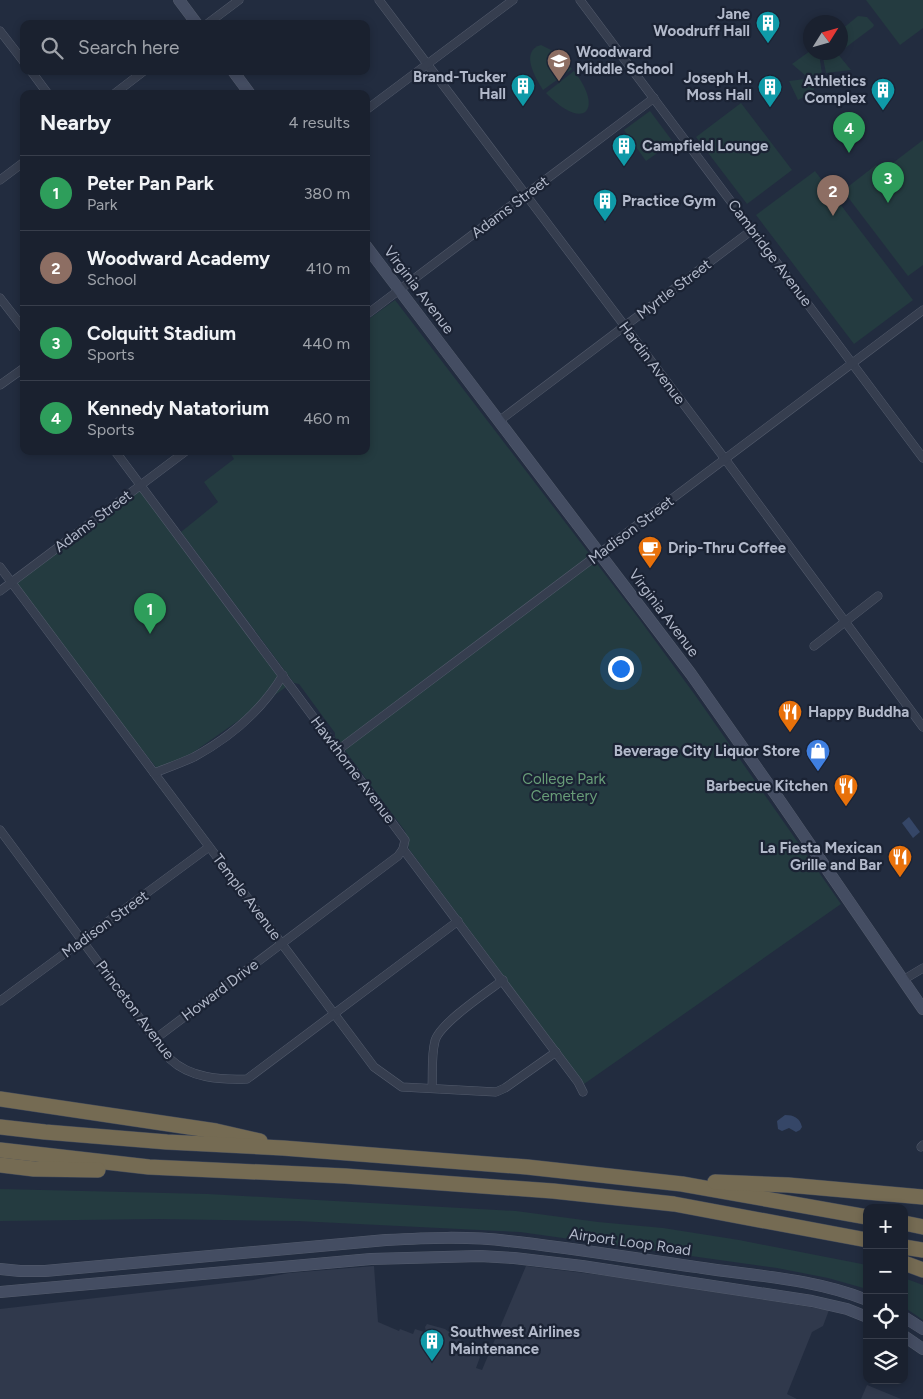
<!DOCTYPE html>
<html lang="en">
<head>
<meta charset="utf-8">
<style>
  :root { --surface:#1a212f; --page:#232937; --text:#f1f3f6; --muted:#9fa3aa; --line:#383e4b; --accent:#0b8043 }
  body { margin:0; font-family:Figtree,sans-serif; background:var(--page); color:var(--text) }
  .controls { position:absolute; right:15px; bottom:15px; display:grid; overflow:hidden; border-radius:10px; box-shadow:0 2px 8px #0003 }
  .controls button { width:45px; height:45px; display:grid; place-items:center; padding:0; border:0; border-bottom:1px solid var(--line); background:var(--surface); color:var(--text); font:25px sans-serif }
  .compass { position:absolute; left:803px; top:15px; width:45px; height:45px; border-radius:50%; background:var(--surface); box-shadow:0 2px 8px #0003; rotate:53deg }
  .you { position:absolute; left:620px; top:668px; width:18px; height:18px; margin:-12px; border:4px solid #fff; border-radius:50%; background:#1a73e8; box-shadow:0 0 0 8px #1a73e833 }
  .badge { display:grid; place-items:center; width:32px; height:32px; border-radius:50%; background:var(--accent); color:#fff; font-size:16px; font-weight:700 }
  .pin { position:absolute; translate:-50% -41px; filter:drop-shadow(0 1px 2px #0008) }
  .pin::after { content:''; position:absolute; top:26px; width:18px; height:15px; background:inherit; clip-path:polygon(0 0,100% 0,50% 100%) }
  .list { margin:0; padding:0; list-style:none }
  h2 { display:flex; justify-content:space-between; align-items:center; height:65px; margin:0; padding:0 20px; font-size:21px }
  h2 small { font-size:16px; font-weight:400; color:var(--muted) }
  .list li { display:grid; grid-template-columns:32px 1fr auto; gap:15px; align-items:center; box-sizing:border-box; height:75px; padding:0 20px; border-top:1px solid var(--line) }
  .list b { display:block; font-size:19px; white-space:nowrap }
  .list p { margin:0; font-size:16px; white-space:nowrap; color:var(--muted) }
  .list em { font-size:16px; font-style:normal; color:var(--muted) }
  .icon { flex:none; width:28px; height:28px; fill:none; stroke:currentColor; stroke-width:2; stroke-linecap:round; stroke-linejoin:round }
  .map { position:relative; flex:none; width:923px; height:1399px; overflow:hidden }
  .search { position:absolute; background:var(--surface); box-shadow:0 2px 8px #0003; left:20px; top:20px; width:350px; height:55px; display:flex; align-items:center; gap:12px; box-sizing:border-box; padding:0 18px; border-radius:10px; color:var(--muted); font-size:19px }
  .panel { position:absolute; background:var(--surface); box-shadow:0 2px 8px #0003; left:20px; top:90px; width:350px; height:365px; border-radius:10px }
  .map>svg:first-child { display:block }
</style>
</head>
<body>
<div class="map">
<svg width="923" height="1399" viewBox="0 0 923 1399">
  <rect width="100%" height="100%" fill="#222c3f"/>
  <g fill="#30394c">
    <polygon points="374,1266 378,1322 399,1331 400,1329 413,1334 415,1329 424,1332 426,1331 425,1327 427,1324 445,1329 455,1336 462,1341 461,1342 479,1350 477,1355 480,1357 476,1368 482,1370 526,1266 634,1279 829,1310 823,1326 812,1332 787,1394 797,1399 0,1399 0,1309 253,1280 289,1273"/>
    <polygon points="867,1385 901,1399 861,1399"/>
  </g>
  <g fill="#243b40">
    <polygon points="866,0 923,0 923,28 900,45"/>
    <polygon points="858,16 867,17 874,25 873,27 841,51 841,30"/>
    <path d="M541 45 555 52 572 69 543 90C536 79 519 51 541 45Z"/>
    <polygon points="810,51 810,52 819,53 822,74 806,76 792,64"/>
    <polygon points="837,53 851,70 826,73 822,53"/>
    <path d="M574 71C605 111 583 132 546 93Z"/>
    <polygon points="821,77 812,93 798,100 789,81"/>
    <polygon points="741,103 792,170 747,204 696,137"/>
    <polygon points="650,111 673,142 646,161 624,130"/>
    <polygon points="923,140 923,265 908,276 844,192 845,189 876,165 881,172"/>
    <polygon points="815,171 913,300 854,344 756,215"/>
    <polygon points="395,300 640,620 695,695 841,904 584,1084 409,849 405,831 335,737 335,733 299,684 294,683 181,532 218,502 204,482 234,459 229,451 366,451 366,321"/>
    <polygon points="140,482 289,685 191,754 159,771 8,582"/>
    <polygon points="0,1189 208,1194 516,1211 598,1222 663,1228 739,1240 867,1265 867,1289 828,1278 777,1268 520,1232 298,1221 157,1219 0,1221"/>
    <polygon points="904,1278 923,1285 923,1320 904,1307"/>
  </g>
  <g fill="#354667">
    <polygon points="909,817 920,832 913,838 902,823"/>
    <path d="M785 1115C794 1115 800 1118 802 1127L800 1130 796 1132 789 1128 782 1131 778 1129 777 1121Z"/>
  </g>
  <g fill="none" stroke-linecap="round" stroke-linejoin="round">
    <defs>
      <g id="street">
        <polyline points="379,0 725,459 923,727"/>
        <polyline points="580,0 923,458"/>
        <polyline points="207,24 239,0"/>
        <polyline points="0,31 24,62"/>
        <polyline points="31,71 48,94"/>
        <polyline points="114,94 144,71"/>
        <polyline points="366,110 513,0"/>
        <polyline points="0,180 24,162"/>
        <polyline points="0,298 24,329"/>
        <polyline points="366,315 654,98"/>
        <polyline points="0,385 24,368"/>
        <polyline points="499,421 752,230"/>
        <polyline points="115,451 405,840 403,849 578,1082 583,1092"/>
        <polyline points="0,567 374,1067 402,1087 496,1092 505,1088 556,1052"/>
        <polyline points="0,591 186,451"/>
        <polyline points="814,646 878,596"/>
        <polyline points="338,750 923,310"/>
        <path d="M154 773C167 768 181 763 194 757 229 738 262 710 283 675"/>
        <path d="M0 830 170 1059C190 1078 220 1080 247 1079L458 921"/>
        <polyline points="903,980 923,968"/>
        <polyline points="0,1001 209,847"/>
        <polyline points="155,1039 398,856 403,849"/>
        <path d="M432 1088C433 1073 431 1056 435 1041 439 1024 487 992 503 980"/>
        <polyline points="921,1147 923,1145"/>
      </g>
      <g id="secondary">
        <polyline points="179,0 197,24"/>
        <polyline points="233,71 250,94"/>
        <polyline points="366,246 691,674 776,795 923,1009"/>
        <path d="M0 1269 20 1271H45L386 1240C425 1238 469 1236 508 1241 573 1248 638 1259 703 1268 757 1276 815 1279 867 1300"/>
        <polyline points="0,1292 371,1259 480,1256 514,1258 582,1266 812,1301 847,1309 867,1317"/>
        <polyline points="904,1317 923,1329"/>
        <polyline points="904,1336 923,1349"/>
      </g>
      <g id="highway">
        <polyline points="0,1099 216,1131 260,1141"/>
        <polyline points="0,1127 45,1132 167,1142 283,1148 527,1167 682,1184 867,1217"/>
        <polyline points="0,1150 149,1167 345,1176 553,1191 674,1204 867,1240"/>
        <polyline points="0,1165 34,1169 98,1170"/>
        <polyline points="715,1182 788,1185 923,1197"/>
        <polyline points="904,1223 923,1227"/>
        <polyline points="904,1247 923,1250"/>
        <polyline points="904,1263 923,1270"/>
      </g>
    </defs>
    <use href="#street" stroke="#545c6d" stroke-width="9"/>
    <use href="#secondary" stroke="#545c6d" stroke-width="12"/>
    <use href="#highway" stroke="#41495a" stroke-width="16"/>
    <use href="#street" stroke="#363e4f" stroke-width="8"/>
    <use href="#secondary" stroke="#444d62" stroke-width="11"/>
    <use href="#highway" stroke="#756b53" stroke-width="15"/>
  </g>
  <defs>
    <symbol id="building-pin" viewBox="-11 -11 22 30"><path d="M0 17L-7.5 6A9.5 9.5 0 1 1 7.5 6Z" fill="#0f9aa8" stroke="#1b2334"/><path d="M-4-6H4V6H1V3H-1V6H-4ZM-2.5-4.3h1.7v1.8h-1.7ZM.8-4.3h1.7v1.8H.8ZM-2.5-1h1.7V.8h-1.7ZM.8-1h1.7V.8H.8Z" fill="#fff"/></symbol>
    <symbol id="school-pin" viewBox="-11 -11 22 30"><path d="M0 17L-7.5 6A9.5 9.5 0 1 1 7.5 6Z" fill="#8d6e63" stroke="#1b2334"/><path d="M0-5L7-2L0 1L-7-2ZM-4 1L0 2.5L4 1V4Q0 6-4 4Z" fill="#fff"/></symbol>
    <symbol id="cafe-pin" viewBox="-11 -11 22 30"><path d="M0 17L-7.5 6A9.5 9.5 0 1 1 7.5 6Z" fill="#e8710a" stroke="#1b2334"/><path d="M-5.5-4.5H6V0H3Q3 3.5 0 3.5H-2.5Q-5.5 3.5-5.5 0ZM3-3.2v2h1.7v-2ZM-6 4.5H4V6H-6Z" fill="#fff"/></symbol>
    <symbol id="restaurant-pin" viewBox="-11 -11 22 30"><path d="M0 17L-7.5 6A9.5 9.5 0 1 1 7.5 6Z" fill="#e8710a" stroke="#1b2334"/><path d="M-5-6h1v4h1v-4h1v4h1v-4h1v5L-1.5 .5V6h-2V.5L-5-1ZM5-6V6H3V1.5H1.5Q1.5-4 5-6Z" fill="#fff"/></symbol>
    <symbol id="shop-pin" viewBox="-11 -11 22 30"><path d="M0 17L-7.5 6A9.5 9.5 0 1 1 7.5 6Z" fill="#3f7fe0" stroke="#1b2334"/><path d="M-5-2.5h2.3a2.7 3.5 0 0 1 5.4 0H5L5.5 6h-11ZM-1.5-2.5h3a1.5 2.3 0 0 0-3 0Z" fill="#fff"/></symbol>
  </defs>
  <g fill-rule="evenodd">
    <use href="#building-pin" x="754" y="9" width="28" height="38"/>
    <use href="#school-pin" x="545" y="47" width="28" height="38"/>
    <use href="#building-pin" x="509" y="72" width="28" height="38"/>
    <use href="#building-pin" x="756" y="73" width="28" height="38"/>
    <use href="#building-pin" x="869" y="76" width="28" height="38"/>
    <use href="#building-pin" x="610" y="132" width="28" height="38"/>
    <use href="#building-pin" x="591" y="187" width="28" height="38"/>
    <use href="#cafe-pin" x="636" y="534" width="28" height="38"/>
    <use href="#restaurant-pin" x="776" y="698" width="28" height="38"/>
    <use href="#shop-pin" x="804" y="737" width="28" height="38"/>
    <use href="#restaurant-pin" x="832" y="772" width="28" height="38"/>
    <use href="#restaurant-pin" x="886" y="843" width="28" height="38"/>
    <use href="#building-pin" x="418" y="1327" width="28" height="38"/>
  </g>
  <g text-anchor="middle" stroke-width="4.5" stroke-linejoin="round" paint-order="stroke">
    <g font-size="15" font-weight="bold" fill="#b2b9ca" stroke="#1b2334" text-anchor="end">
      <text x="750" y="19">Jane<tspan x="750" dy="17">Woodruff Hall</tspan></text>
      <text x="576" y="57" text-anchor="start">Woodward<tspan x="576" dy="17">Middle School</tspan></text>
      <text x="506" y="82">Brand-Tucker<tspan x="506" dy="17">Hall</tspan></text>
      <text x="752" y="83">Joseph H.<tspan x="752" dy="17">Moss Hall</tspan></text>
      <text x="866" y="86">Athletics<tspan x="866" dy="17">Complex</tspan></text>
      <text x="642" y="151" text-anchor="start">Campfield Lounge</text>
      <text x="622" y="206" text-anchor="start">Practice Gym</text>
      <text x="668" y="553" text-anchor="start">Drip-Thru Coffee</text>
      <text x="808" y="717" text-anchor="start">Happy Buddha</text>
      <text x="800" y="756">Beverage City Liquor Store</text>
      <text x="828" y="791">Barbecue Kitchen</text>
      <text x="882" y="853">La Fiesta Mexican<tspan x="882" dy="17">Grille and Bar</tspan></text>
      <text x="450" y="1337" text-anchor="start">Southwest Airlines<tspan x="450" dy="17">Maintenance</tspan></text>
    </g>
    <g font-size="15" fill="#b2b9ca" stroke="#1b2334">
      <text transform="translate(510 207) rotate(-37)" y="5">Adams Street</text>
      <text transform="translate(770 253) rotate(53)" y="5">Cambridge Avenue</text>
      <text transform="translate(674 289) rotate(-37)" y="5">Myrtle Street</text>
      <text transform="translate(419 290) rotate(53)" y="5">Virginia Avenue</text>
      <text transform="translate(652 363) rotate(53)" y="5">Hardin Avenue</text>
      <text transform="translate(93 521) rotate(-37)" y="5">Adams Street</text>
      <text transform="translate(631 530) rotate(-37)" y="5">Madison Street</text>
      <text transform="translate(664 613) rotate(53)" y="5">Virginia Avenue</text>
      <text transform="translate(353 770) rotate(53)" y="5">Hawthorne Avenue</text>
      <text transform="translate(247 897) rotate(53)" y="5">Temple Avenue</text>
      <text transform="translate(105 924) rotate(-36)" y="5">Madison Street</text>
      <text transform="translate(220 990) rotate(-37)" y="5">Howard Drive</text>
      <text transform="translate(135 1010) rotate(53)" y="5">Princeton Avenue</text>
      <text transform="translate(630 1242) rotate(8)" y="5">Airport Loop Road</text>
    </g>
    <g font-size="15" fill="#689d78" stroke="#1b2334">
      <text x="564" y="784">College Park<tspan x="564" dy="17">Cemetery</tspan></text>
    </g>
  </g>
</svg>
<div class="controls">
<button>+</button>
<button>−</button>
<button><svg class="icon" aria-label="locate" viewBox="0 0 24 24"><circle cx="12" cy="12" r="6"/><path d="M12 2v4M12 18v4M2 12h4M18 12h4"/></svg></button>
<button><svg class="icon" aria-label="layers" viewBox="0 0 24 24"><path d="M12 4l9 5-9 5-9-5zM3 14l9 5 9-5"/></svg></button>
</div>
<svg class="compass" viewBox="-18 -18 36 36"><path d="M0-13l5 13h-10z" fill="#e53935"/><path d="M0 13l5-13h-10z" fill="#9fa3aa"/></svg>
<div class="you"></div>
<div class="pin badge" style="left:150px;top:634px;background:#2e9e5b">1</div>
<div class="pin badge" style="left:833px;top:216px;background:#8d6e63">2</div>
<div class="pin badge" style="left:888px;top:203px;background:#2e9e5b">3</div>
<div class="pin badge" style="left:849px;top:153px;background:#2e9e5b">4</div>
<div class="search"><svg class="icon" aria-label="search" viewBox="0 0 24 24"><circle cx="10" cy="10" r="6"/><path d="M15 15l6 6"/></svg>Search here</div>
<section class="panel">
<h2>Nearby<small>4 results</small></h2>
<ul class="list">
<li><span class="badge" style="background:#2e9e5b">1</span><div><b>Peter Pan Park</b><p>Park</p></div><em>380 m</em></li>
<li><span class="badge" style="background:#8d6e63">2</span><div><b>Woodward Academy</b><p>School</p></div><em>410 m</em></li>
<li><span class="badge" style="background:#2e9e5b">3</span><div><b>Colquitt Stadium</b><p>Sports</p></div><em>440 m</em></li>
<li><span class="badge" style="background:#2e9e5b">4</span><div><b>Kennedy Natatorium</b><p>Sports</p></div><em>460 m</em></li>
</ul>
</section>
</div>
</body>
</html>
